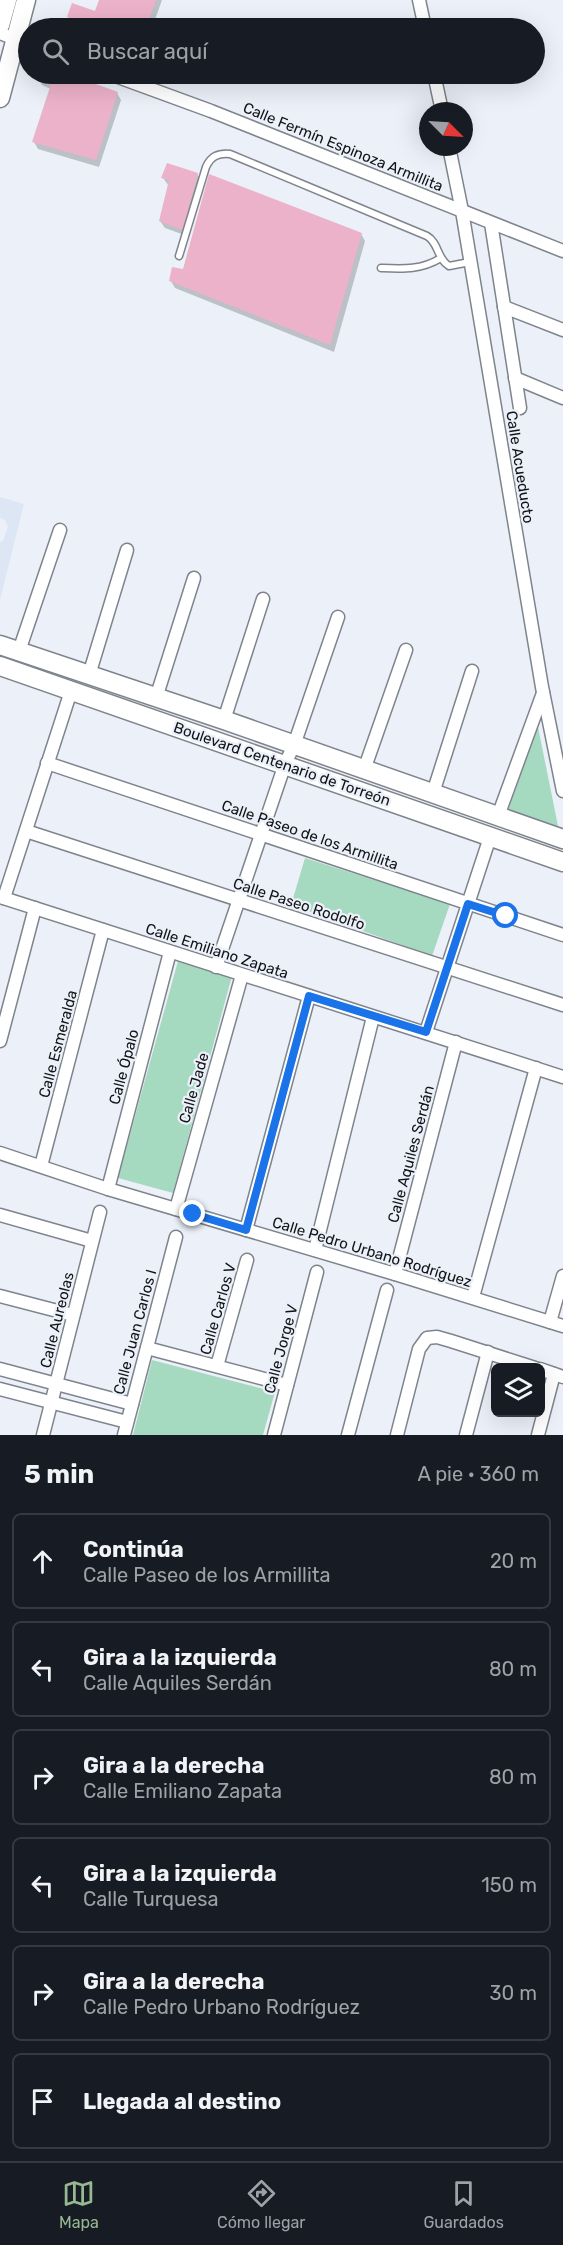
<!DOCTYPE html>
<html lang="es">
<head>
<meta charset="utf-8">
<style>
  :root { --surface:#171b24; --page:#242831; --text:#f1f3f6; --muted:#9ea1a6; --line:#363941; --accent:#97b992 }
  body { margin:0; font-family:Rubik,sans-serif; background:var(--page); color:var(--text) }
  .controls { position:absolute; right:18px; bottom:18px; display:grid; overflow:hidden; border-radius:9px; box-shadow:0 6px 24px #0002 }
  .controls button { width:54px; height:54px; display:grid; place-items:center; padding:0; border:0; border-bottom:2px solid var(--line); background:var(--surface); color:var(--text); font:30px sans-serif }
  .compass { position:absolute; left:419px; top:102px; width:54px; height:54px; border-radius:50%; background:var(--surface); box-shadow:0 6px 24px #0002; rotate:114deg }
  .stop { position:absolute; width:18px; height:18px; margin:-14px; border:4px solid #1a73e8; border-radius:50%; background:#fff }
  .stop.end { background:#1a73e8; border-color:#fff; box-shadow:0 2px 6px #0008 }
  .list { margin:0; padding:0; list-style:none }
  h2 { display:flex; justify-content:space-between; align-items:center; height:78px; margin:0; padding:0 24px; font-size:26px }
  h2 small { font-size:20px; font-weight:400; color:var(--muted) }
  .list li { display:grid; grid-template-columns:39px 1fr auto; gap:18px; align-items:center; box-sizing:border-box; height:96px; margin:0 12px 12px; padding:0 12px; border:2px solid var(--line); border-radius:9px }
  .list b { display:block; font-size:22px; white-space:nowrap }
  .list p { margin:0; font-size:20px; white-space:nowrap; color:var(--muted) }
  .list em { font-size:20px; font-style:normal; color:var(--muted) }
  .icon { flex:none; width:33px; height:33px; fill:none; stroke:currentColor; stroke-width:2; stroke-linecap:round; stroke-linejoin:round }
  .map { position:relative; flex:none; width:563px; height:1435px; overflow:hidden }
  .search { position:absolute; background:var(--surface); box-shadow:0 6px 24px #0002; left:18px; right:18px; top:18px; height:66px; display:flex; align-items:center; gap:15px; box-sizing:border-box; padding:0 21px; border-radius:33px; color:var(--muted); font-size:22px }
  .sheet { height:726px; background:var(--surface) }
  nav { display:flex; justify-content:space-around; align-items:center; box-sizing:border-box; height:84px; border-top:2px solid var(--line); background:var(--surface); font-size:16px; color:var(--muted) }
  nav a { display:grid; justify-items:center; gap:3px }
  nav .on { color:var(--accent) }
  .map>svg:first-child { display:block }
</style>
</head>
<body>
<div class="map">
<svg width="563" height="1435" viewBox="0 0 563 1435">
  <rect width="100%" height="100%" fill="#ebf0f9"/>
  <polygon fill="#dce6f5" points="0,497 24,504 0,600 0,542 3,541 8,527 5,520 0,518"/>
  <g fill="#a6dac0">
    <polygon points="538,727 558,826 505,810 533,730"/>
    <polygon points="305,858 450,904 432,956 291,905"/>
    <polygon points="178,961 232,976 173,1193 118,1178"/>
    <polygon points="152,1360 275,1392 263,1435 133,1435"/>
  </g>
  <g fill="#0003">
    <polygon points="101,0 162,0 152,28 86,28 73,24 69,17 96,13"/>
    <polygon points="39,74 70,74 71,76 117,93 121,100 99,167 38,149 34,142 51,89 42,85 37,78"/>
    <polygon points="197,174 201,181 187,236 165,228 160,221 169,186 163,178"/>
    <polygon points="361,234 365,241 334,352 175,288 171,281 184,271"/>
  </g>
  <g fill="#ecb2c9">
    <polygon points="99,0 156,0 146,28 90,28 91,25 67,17 72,3 95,11"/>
    <polygon points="37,74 68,74 118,92 96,160 32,142 51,84 36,78"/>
    <polygon points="167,163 198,173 183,230 159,221 169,180 161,178"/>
    <polygon points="209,174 362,233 330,345 169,281 172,267 183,269"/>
  </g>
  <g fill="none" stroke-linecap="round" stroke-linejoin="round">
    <defs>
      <g id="lane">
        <path d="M179 256 206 167C211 156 218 153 230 154L427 236C439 243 437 259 449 266L470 262"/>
        <path d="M381 268C404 269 421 270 441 258"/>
      </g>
      <g id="street">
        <polyline points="419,0 425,28"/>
        <polyline points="0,33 28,44"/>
        <polyline points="110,74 211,111 563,251"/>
        <polyline points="434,74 442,111"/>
        <polyline points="449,147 462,211 542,687 563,791"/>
        <polyline points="491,223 520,408"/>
        <polyline points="504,307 563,330"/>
        <polyline points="515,378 563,398"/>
        <polyline points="19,651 60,530"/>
        <polyline points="89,675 127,550"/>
        <polyline points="156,698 194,578"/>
        <polyline points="224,720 263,599"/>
        <polyline points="47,763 563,935"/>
        <polyline points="364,770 406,650"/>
        <polyline points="433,793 472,671"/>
        <polyline points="498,816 543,693"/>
        <polyline points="26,831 563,1005"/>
        <polyline points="0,897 563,1077"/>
        <polyline points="4,898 71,691"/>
        <polyline points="216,967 285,764 294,745 338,617"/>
        <polyline points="426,1032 490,837"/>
        <polyline points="0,1041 35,908"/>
        <polyline points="0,1153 108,1189 395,1274 563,1326"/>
        <polyline points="41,1166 103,930"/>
        <polyline points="108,1189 170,952"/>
        <polyline points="176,1209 242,975"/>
        <polyline points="0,1215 92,1241"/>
        <polyline points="246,1230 309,996"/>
        <polyline points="315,1250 373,1017"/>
        <polyline points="395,1274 456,1042"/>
        <polyline points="0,1296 73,1315"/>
        <polyline points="473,1297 536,1068"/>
        <polyline points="550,1322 563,1276"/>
        <polyline points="147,1348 287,1385"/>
        <polyline points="217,1366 247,1260"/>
        <polyline points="0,1369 132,1404"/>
        <polyline points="540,1369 563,1377"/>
        <polyline points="0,1389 127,1422"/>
        <polyline points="43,1435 100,1212"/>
        <polyline points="124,1435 176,1237"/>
        <polyline points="274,1435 317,1272"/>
        <polyline points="348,1435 387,1290"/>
        <polyline points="397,1435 419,1349 427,1338 437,1337 451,1341 535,1368"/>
        <polyline points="466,1435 488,1352"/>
        <polyline points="538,1435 554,1374"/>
      </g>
      <g id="secondary">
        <polyline points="0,25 7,0"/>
        <polyline points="0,98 26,0"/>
        <polyline points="0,645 224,720 563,839"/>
        <polyline points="0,666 563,862"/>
      </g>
    </defs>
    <use href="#lane" stroke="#7f848c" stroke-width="9"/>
    <use href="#street" stroke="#7f848c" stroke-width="15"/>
    <use href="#secondary" stroke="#7f848c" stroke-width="21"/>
    <use href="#lane" stroke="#fff" stroke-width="6"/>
    <use href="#street" stroke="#fff" stroke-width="12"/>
    <use href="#secondary" stroke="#fff" stroke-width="18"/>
  </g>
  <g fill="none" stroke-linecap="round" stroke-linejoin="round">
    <polyline stroke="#1a73e8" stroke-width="8" points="193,1214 246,1230 309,996 426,1032 468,904 506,916"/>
  </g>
  <g text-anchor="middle" stroke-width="4.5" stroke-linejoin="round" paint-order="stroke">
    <g font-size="15" fill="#111316" stroke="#ebf0f9">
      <text transform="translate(343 147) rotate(22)" y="5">Calle Fermín Espinoza Armillita</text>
      <text transform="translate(520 467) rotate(81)" y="5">Calle Acueducto</text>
      <text transform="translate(282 764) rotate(19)" y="5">Boulevard Centenario de Torreón</text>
      <text transform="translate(310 835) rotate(19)" y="5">Calle Paseo de los Armillita</text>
      <text transform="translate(299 904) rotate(18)" y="5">Calle Paseo Rodolfo</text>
      <text transform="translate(217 951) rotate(18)" y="5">Calle Emiliano Zapata</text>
      <text transform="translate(58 1044) rotate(-75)" y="5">Calle Esmeralda</text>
      <text transform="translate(124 1067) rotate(-75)" y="5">Calle Ópalo</text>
      <text transform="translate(194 1088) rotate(-74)" y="5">Calle Jade</text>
      <text transform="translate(411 1154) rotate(-75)" y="5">Calle Aquiles Serdán</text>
      <text transform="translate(372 1252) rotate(17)" y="5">Calle Pedro Urbano Rodríguez</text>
      <text transform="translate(218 1309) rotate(-74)" y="5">Calle Carlos V</text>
      <text transform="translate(57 1320) rotate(-76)" y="5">Calle Aureolas</text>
      <text transform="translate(135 1332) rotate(-75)" y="5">Calle Juan Carlos I</text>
      <text transform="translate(281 1349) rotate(-75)" y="5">Calle Jorge V</text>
    </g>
  </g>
</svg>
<div class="controls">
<button><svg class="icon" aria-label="layers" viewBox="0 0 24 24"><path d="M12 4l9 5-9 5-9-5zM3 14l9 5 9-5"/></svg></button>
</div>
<svg class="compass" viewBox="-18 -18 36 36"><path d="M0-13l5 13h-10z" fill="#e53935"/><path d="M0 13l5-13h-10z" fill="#9ea1a6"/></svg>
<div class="stop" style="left:506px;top:916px"></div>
<div class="stop end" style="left:193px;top:1214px"></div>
<div class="search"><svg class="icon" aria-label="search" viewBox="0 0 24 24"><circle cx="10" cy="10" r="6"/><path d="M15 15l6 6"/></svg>Buscar aquí</div>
</div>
<section class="sheet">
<h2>5 min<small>A pie · 360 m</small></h2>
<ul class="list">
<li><svg class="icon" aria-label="ahead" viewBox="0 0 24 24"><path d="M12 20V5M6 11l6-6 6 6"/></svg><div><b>Continúa</b><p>Calle Paseo de los Armillita</p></div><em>20 m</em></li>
<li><svg class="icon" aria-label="left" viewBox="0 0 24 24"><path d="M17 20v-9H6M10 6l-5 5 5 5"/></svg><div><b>Gira a la izquierda</b><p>Calle Aquiles Serdán</p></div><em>80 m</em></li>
<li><svg class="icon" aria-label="right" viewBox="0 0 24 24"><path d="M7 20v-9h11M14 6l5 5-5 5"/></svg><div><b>Gira a la derecha</b><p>Calle Emiliano Zapata</p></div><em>80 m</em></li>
<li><svg class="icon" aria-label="left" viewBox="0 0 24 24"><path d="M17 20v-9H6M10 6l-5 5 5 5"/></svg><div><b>Gira a la izquierda</b><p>Calle Turquesa</p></div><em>150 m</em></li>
<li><svg class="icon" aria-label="right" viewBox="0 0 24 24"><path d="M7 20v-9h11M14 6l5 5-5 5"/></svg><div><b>Gira a la derecha</b><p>Calle Pedro Urbano Rodríguez</p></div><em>30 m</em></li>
<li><svg class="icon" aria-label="arrive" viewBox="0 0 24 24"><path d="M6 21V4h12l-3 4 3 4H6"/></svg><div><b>Llegada al destino</b></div></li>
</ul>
</section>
<nav>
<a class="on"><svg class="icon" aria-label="map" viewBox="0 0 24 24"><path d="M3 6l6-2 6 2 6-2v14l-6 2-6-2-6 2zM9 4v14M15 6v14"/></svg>Mapa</a>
<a><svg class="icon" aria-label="directions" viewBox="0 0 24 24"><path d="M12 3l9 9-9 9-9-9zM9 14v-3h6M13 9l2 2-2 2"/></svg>Cómo llegar</a>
<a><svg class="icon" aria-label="saved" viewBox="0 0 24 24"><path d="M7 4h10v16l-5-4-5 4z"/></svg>Guardados</a>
</nav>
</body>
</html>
